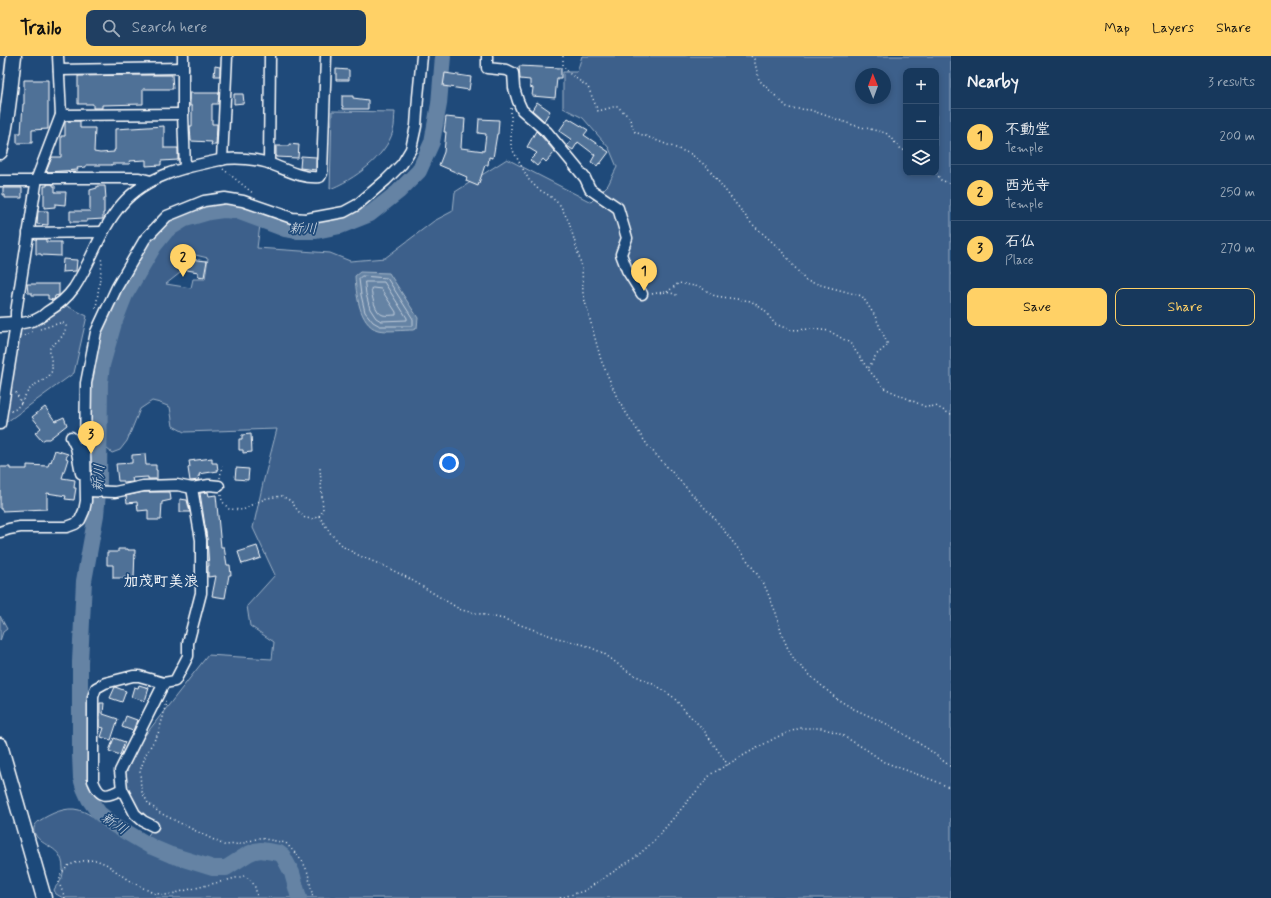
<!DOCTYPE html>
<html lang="en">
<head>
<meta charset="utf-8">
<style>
  :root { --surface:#17385c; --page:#203f62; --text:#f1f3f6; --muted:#9eacbb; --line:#365272; --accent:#ffd166 }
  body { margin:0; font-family:Mynerve,"Klee One",sans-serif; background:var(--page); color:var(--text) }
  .controls { position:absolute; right:12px; top:12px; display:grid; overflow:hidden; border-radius:8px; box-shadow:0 2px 6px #0003 }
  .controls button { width:36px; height:36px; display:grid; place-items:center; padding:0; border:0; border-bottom:1px solid var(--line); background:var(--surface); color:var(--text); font:20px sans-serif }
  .compass { position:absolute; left:855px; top:12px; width:36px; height:36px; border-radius:50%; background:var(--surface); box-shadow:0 2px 6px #0003; rotate:359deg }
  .you { position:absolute; left:449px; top:407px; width:14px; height:14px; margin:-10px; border:3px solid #fff; border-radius:50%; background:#1a73e8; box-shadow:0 0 0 6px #1a73e833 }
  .badge { display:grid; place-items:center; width:26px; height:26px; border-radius:50%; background:var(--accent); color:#111; font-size:13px; font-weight:700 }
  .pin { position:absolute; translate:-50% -33px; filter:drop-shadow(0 1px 2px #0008) }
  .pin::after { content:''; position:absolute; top:21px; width:14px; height:12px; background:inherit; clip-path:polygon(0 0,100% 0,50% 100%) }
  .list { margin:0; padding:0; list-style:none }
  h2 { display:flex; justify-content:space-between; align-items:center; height:52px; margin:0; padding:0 16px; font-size:17px }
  h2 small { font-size:13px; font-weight:400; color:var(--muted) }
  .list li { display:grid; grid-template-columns:26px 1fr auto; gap:12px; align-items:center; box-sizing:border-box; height:56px; padding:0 16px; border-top:1px solid var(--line) }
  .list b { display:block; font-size:15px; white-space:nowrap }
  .list p { margin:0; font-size:13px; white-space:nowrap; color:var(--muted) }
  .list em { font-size:13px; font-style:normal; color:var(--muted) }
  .actions { display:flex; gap:8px; padding:12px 16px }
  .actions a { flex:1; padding:9px 0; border:1px solid var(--accent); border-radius:8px; text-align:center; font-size:14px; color:var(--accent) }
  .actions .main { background:var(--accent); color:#111 }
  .icon { flex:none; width:22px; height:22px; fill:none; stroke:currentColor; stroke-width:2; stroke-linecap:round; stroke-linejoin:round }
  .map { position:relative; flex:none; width:951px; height:842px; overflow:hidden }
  header { display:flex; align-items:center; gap:24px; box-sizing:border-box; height:56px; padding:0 20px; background:var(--accent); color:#111 }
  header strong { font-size:19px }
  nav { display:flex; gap:22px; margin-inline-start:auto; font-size:14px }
  .search { width:280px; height:36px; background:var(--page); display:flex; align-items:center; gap:10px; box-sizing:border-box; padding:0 14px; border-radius:8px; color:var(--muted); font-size:15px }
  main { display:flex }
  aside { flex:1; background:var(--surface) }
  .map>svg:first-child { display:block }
</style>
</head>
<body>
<header>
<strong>Trailo</strong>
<div class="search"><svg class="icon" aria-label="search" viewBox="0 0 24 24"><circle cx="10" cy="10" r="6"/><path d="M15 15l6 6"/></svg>Search here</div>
<nav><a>Map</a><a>Layers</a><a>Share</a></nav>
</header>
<main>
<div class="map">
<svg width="951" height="842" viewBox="0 0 951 842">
  <rect width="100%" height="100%" fill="#1f4a7a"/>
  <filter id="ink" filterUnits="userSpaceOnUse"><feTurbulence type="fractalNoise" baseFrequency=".025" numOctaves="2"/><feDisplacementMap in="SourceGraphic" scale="8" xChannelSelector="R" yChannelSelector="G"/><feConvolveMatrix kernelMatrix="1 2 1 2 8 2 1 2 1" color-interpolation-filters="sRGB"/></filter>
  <g filter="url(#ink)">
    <g fill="#3c618b" stroke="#9eb0c5" fill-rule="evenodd">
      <path d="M582 0H951V842H63L56 838 54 834C56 829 59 828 61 824 63 821 63 816 63 812 62 789 42 792 35 778 32 773 35 768 39 765 50 758 66 750 79 754 90 757 101 767 112 771 123 776 136 778 147 781L155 769 140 759 126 735 122 716 139 687 208 599 272 603 274 586 250 570 247 550 275 519 253 472 263 427 277 373 184 376 173 370 170 351 160 347 152 345 140 353 127 385 120 394 112 397 101 388 103 316 109 288 121 255 143 211 170 175 195 164 232 159 260 169 257 192 330 197 350 205 385 202 434 165 453 155 455 136 507 103 591 146 608 129 617 111 609 92 583 62 563 52V16H577ZM906 15H936V117H906ZM861 18H885V42H861ZM187 197 208 202 205 223H193L191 232 166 228 180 217Z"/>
      <path d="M332 55 395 56C394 62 395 69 393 75 386 101 353 124 330 133Z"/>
      <path d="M65 249 87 260 74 317 4 368 18 275C38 266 48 265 65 249Z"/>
      <polygon points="0,560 7,573 3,576 0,585"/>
    </g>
    <path fill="#6583a4" stroke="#a3b5c8" d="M360 216 389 217 418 262 417 272 413 274C405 274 385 276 378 274 359 269 356 236 355 220Z"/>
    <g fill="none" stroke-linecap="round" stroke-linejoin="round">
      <g stroke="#c1cddb" stroke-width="1">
        <polygon points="362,220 387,222 413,263 413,270 380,270 373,266 365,256 361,239 359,223"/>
        <polygon points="365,226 384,226 407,262 407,264 381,265 376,262 370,253 366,238"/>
        <path d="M373 232 381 233 396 256V259C392 259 386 260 383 259 375 257 372 240 371 233Z"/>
      </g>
      <polyline stroke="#6583a4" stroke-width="16" points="299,842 292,817 283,800 279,797 261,794 255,795 248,798 226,812 213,812 171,799 152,791 114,769 99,757 89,743 84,732 81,722 80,699 80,606 84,525 96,459 99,426 100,326 102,309 114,267 125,239 154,190 167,174 185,163 209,156 223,154 237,155 285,173 298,175 316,175 340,170 370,158 398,136 419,115 432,86 439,48 443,0"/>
    </g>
    <g fill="#507197" stroke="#fff">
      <polygon points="215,10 220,11 220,20 214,20"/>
      <polygon points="519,10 561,12 561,22 557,22 555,42 532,40 533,32 530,31 530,24 520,23"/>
      <polygon points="336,13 349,14 349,24 336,24"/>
      <polygon points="445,17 471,21 469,34 443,30"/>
      <polygon points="134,19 172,19 173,33 143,33 143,48 102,49 102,52 93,52 93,48 78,48 78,20"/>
      <polygon points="24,24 48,24 48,73 32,74 32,87 17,87 17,77 21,77 23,48 24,48"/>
      <polygon points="190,37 219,37 218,48 212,48 212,68 217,68 216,89 211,89 212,86 191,85 190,70 192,70 192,50 190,50"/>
      <polygon points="234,38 243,38 244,47 234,48"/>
      <polygon points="342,40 353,40 353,42 368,44 368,53 343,53 343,50 342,50"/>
      <polygon points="537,46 550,55 544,65 532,54"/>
      <polygon points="446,61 465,63 464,76 462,76 461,92 484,95 486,78 478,77 479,63 499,64 498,78 497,78 493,102 489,101 488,109 485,109 478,130 466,125 467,121 439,109 444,96 446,76 444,76"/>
      <polygon points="568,62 588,74 584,79 609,96 600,108 599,107 597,110 591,106 595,99 578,86 573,94 567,90 572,84 559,75"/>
      <polygon points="65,65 80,65 80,72 95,72 94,96 100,97 114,96 114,94 115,94 115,73 164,70 164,92 178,92 178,104 161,105 161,109 146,110 146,104 129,105 130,108 112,108 112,109 86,109 86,111 77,112 78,114 46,116 52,101 61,101 61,80 65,80"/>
      <polygon points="536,75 542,81 555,96 546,106 543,103 537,110 530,104 537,97 527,91"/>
      <polygon points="289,88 299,89 298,102 276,101 276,90 289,90"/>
      <polygon points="301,100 316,101 316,114 300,112"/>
      <polygon points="47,128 53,128 53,130 55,130 55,136 66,136 65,149 55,148 55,151 44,152 44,130 47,130"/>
      <polygon points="97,130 105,130 106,143 104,143 104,157 103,157 103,163 87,164 87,166 70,166 70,155 90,155 90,134 97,132"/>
      <polygon points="3,132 22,132 22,142 5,142 5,139 3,139"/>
      <polygon points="38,155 48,155 48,169 37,168"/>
      <polygon points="36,183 46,183 46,186 61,186 61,200 41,199 41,198 36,198"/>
      <polygon points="63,203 77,204 76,215 62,216"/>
      <polygon points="188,203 207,205 204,221 198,220 198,216 187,214"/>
      <polygon points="27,228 59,228 59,239 55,240 54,244 48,243 48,239 32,239 32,237 28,237"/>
      <polygon points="45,351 55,365 64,361 67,369 49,383 45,383 42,385 35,377 41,372 32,361"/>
      <polygon points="251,378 252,396 243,397 243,394 239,394 239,383 242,383 242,379"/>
      <polygon points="55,394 68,398 66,402 68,403 62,422 75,424 74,432 76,432 74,444 65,443 66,440 47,437 47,453 2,455 2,453 0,453 0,411 10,411 10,413 27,413 27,409 48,410 50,405 51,406"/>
      <polygon points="145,398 146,409 156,409 156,414 157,414 157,423 148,423 148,421 132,422 133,426 124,427 124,425 118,425 116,408 132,407 132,399"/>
      <polygon points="212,402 212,407 217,407 218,415 199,418 200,420 198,420 199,424 190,425 188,412 190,411 189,405"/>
      <polygon points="236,412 249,413 248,424 235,423"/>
      <polygon points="144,436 170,436 171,444 162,446 161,464 148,464 148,454 138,455 137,446 127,447 126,440"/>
      <polygon points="208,436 209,440 216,439 221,491 224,491 227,509 230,509 231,519 229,519 225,542 212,540 216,520 208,521 208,510 209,510 207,483 200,437"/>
      <polygon points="180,443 187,444 190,456 180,456"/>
      <polygon points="257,490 261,502 242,508 238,496"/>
      <polygon points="118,493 128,493 128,494 135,494 134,522 113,522 113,509 107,509 107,496 118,496"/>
      <polygon points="139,629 149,632 145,645 131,641 134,631 138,632"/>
      <polygon points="115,631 126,635 122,646 110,642"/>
      <polygon points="100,647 104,647 103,658 118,663 111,684 101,681 104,672 100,671"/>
      <polygon points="126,660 137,664 133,675 122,671"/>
      <polygon points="114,682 125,686 120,699 109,695"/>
    </g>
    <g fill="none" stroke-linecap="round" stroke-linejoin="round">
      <defs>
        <g id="street">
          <polyline points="183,0 183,58 185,112"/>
          <polyline points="487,0 487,12 507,14 513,17 514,32 518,45 522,54 547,76 585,122 590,133 618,152 627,182 621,198 627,214 642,238"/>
          <polyline points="59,14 183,12"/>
          <polyline points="61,59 183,58"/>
          <polyline points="222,104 227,0"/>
          <polyline points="269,107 270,0"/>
          <polyline points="37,122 139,122 151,125"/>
          <polyline points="0,125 36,125"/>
          <polyline points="28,177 103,176"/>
          <path d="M16 268C23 267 31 266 37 263 41 261 44 259 47 256 57 250 67 242 74 232 92 205 100 173 122 148 146 120 185 111 220 104 234 101 258 103 271 108 287 114 302 123 320 121L322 117 326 0"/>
          <polyline points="0,368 16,268 16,256 37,122 61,59 58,0"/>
          <polyline points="71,381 76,391 81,417"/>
          <polyline points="87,435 115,436 143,430 177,429 192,432 209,429 219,430"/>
          <polyline points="0,476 9,473 20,471 67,471 75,468 80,464 84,455 86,445 85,393 86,327 96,276 117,231 145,183 167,160 204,145 225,142 243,145 292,162 306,163 344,156 357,149 386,124 402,108 411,93 416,70 418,41 422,0"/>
          <path d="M122 733C107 741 100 743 93 725V641L96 632 105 627 133 620H139L164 627"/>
          <polyline points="153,770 143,765 135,758 122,733 120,715 164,627 175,625 188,600 188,587 201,537 201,484 192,432"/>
        </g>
        <g id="secondary">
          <path d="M0 96C8 65 10 32 14 0"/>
          <polyline points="0,269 16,268"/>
          <polyline points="0,689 44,842"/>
        </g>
      </defs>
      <use href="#street" stroke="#fff" stroke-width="13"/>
      <use href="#secondary" stroke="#fff" stroke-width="17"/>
      <g stroke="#fff" stroke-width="1.5" stroke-dasharray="1 3" stroke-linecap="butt">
        <polyline points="563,0 563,10 570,18 588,31 598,55 617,50 629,61 635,76 691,98 707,111 751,167 779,192 806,225 862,240 875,260 888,289 876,299 868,313"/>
        <polyline points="751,0 754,3 759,24 788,52 810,54 853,69 886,77 901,93 906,95"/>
        <polyline points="511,52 511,91 529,124 538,133 550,140 560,149 569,166 582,211 583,238 601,304 619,346 636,372 648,390 715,463 750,508 764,528 776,557 782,579 789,595 795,605 815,624 837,643 854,653 889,669 928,693 951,711"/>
        <polyline points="223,113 254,138"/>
        <polyline points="936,117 941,124 951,128"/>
        <polyline points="667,236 679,227 700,231 715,240 751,245 764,254 775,268 791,274 814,273 829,275 850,287 868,313 884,332 926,351 936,350 946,356 951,358"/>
        <path d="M652 238C662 236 670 235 678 240"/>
        <polyline points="96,252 102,207 101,202"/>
        <polyline points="24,280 34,275"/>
        <path d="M21 347C24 342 27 335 32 331 38 325 51 324 52 313 53 307 49 300 50 292 57 284 64 283 66 270L63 267H60L40 273"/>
        <polyline points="11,355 16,353 21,347 15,334"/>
        <polyline points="220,422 222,410"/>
        <polyline points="221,439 222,445 229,453 243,454 253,448 267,442 282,440 291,445 298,455 305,462 313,463 319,460 323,454 320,412"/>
        <polyline points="319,460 331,478 345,492 360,500 384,510 410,523 461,554 504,563 554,581 585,589 603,597 630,617 657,630 673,641 689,659 703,673 728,709"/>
        <polyline points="166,645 163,661 158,678 146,698 140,715 141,734 148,747 160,757 224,789 241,788 259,782 286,787 303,806 308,817 313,842"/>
        <path d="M65 842 59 827 61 818 69 809 82 805 96 804 106 808 128 824 153 837 167 839 244 820C254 825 256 831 257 842"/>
        <polyline points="560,842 584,835 636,801 654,785 711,718 753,694 777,681 800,672 821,672 838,677 867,694 884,706 935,725 951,732"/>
      </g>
      <use href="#street" stroke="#1f4a7a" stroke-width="10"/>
      <use href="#secondary" stroke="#1f4a7a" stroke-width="14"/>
    </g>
  </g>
  <g text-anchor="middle" stroke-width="3.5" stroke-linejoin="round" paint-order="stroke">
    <g font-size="14" font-style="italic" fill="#d8e0e8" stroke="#1f4a7a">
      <text transform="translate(303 172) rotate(1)" y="5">新川</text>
      <text transform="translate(98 422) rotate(-86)" y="5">新川</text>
      <text transform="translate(115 767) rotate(34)" y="5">新川</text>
    </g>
    <g font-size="15" font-weight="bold" fill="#fff" stroke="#1f4a7a">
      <text x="161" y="530">加茂町美浪</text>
    </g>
  </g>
</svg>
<div class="controls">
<button>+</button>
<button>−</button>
<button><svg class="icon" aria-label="layers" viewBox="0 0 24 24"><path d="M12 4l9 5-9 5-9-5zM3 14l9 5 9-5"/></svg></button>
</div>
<svg class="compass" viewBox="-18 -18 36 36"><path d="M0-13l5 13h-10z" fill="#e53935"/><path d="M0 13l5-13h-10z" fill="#9eacbb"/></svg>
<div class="you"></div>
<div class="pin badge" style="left:644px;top:235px">1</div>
<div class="pin badge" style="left:183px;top:221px">2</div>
<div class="pin badge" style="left:91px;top:398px">3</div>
</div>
<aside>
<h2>Nearby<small>3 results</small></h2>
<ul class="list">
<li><span class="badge">1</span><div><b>不動堂</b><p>Temple</p></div><em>200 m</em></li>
<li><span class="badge">2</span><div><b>西光寺</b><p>Temple</p></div><em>250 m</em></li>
<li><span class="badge">3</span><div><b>石仏</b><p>Place</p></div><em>270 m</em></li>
</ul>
<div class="actions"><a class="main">Save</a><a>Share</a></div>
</aside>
</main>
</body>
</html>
